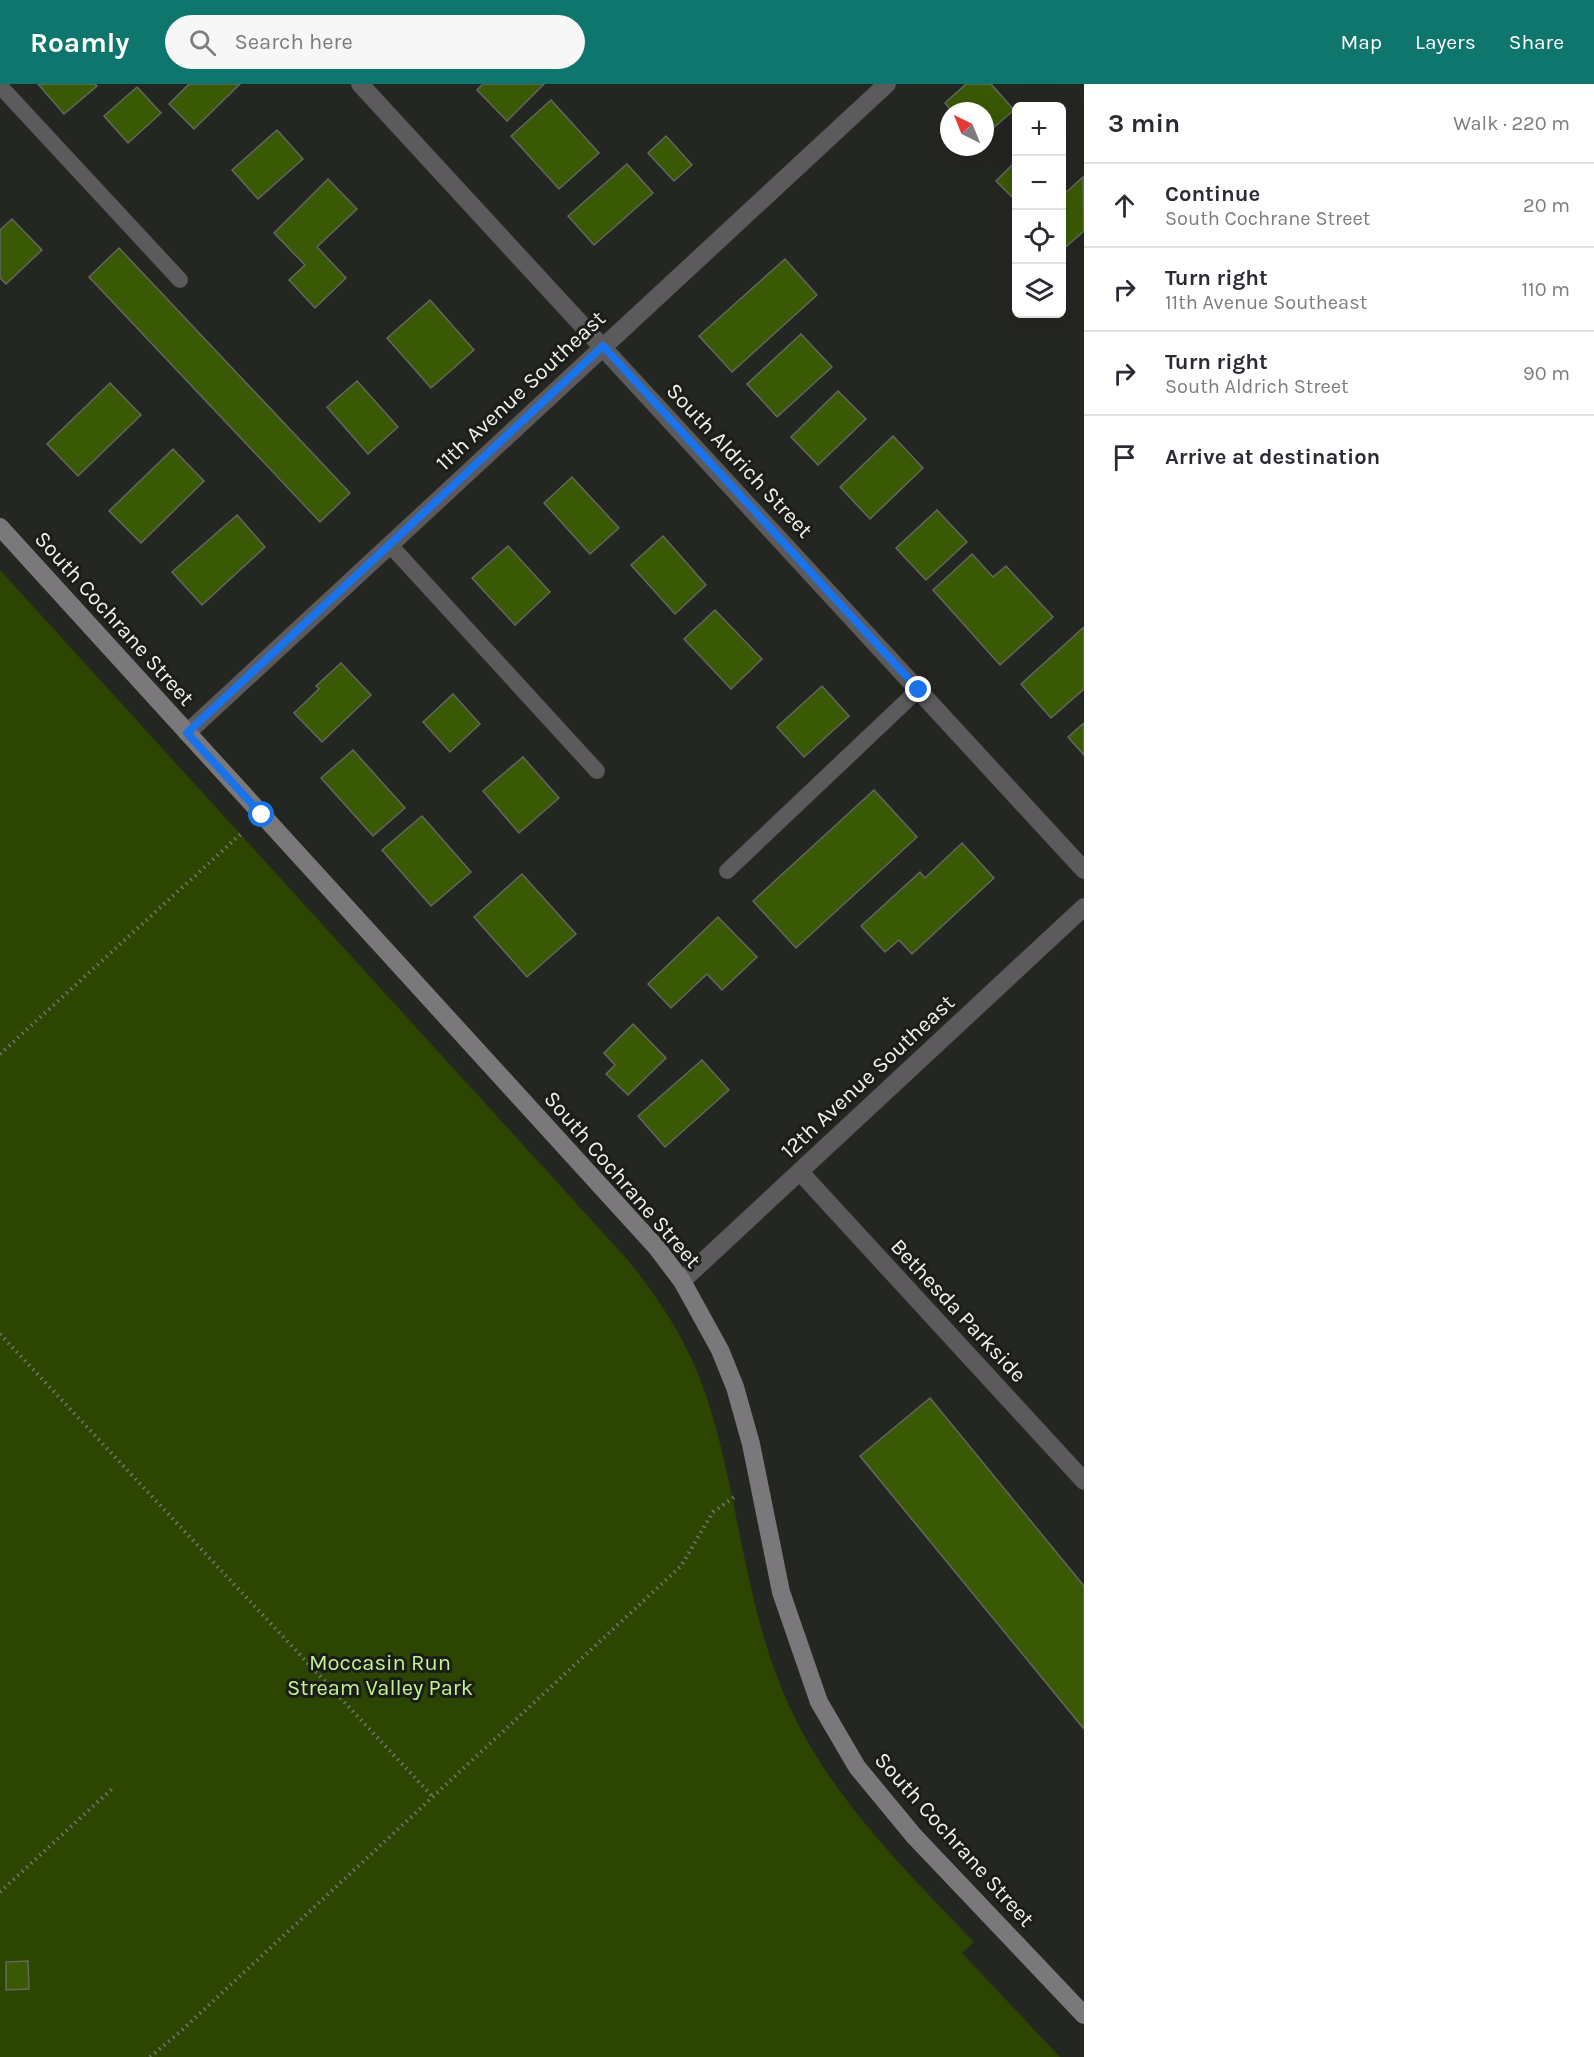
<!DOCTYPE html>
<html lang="en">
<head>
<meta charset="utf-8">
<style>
  :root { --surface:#fff; --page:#f7f7f7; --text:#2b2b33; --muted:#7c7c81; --line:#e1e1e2; --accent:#0f766e }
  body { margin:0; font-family:Karla,sans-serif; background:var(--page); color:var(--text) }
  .controls { position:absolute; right:18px; top:18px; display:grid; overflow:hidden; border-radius:9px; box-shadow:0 6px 24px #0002 }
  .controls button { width:54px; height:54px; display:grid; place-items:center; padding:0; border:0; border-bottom:2px solid var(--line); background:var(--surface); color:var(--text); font:30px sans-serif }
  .compass { position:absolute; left:940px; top:18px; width:54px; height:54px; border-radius:50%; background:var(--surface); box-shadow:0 6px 24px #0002; rotate:317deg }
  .stop { position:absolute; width:18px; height:18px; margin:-14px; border:4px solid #1a73e8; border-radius:50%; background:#fff }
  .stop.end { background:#1a73e8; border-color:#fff; box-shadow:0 2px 6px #0008 }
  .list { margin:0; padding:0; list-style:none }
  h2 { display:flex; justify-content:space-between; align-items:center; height:78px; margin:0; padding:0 24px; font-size:26px }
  h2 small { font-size:20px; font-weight:400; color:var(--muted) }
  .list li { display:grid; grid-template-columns:39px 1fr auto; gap:18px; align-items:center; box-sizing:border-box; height:84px; padding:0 24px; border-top:2px solid var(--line) }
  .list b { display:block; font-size:22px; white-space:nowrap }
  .list p { margin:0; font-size:20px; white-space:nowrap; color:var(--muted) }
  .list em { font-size:20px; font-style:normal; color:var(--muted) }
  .icon { flex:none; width:33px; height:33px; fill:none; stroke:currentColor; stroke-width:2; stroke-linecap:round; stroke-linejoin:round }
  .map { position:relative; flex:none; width:1084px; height:1973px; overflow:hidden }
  header { display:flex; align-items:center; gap:36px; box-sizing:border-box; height:84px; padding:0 30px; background:var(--accent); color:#fff }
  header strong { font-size:28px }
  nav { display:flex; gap:33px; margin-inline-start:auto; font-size:21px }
  .search { width:420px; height:54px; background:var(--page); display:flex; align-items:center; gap:15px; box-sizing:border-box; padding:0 21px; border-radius:33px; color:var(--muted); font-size:22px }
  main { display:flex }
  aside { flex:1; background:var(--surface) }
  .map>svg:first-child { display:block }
</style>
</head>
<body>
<header>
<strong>Roamly</strong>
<div class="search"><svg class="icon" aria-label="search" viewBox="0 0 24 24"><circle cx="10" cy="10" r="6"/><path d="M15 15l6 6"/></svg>Search here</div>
<nav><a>Map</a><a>Layers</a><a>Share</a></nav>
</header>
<main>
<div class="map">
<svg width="1084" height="1973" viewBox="0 0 1084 1973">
  <rect width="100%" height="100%" fill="#242622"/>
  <path fill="#2c4501" d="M0 486 626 1174C661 1216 690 1262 707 1314 737 1406 743 1504 778 1595 818 1701 897 1777 974 1858L962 1869 1060 1973H0Z"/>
  <g fill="#3a5904" stroke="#646661" stroke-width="1.5">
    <polygon points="38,0 95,0 97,2 64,30"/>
    <polygon points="189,0 240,0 194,45 169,20"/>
    <polygon points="483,0 544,0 507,37 477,6"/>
    <polygon points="966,0 991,0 1014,26 985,51 985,27 952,27 945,19"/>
    <polygon points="137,3 161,29 128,59 104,32"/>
    <polygon points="551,16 599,69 559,105 511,52"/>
    <polygon points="277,46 303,75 258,115 232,86"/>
    <polygon points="666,52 692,81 674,97 648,69"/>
    <polygon points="1017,76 1017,118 996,97"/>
    <polygon points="627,80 653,109 594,161 568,132"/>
    <polygon points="1083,93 1084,147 1062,166 1062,112"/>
    <polygon points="328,95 357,125 317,163 346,194 315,224 289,196 305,181 274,149"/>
    <polygon points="12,135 42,166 6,200 0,194 0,146"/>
    <polygon points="119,164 350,409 320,438 89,193"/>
    <polygon points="785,175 817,211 732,288 699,252"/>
    <polygon points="430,216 474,266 431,304 387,254"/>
    <polygon points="801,250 832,283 777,333 747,300"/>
    <polygon points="357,297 398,343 368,370 327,323"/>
    <polygon points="110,299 141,331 78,392 47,360"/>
    <polygon points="838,307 866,335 818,381 791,353"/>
    <polygon points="893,352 923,384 870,435 840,403"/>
    <polygon points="173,365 204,397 141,459 109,427"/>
    <polygon points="572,393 619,444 590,470 544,419"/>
    <polygon points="937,426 967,458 926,496 896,464"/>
    <polygon points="237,431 265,463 202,521 172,488"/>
    <polygon points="663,452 706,501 675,530 631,481"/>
    <polygon points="508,462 550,508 515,541 472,494"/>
    <polygon points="972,470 993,493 1006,482 1053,533 1000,581 933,506"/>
    <polygon points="715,526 762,575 731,605 684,555"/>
    <polygon points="1084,543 1084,605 1051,634 1021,600"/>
    <polygon points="341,579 371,611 322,658 294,629 319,605 316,602"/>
    <polygon points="822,602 849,632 804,673 777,643"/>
    <polygon points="453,610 480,640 450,668 423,638"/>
    <polygon points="1084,639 1084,671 1068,653"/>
    <polygon points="353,666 405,724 373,752 321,694"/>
    <polygon points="523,673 559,714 519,749 483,707"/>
    <polygon points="874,706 917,753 796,864 753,817"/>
    <polygon points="422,732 471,788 431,822 382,766"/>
    <polygon points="962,759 994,794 912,870 899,856 885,868 861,842 920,788 925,794"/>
    <polygon points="522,790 576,850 527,893 474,833"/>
    <polygon points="718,833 757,873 722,906 707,890 671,924 648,900"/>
    <polygon points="633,940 666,974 628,1011 606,990 615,981 604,969"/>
    <polygon points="702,976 729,1006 665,1063 638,1032"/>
    <polygon points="930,1314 1084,1502 1084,1645 860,1372"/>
    <polygon points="28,1877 29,1905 6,1906 6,1878"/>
  </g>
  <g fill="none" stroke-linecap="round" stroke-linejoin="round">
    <g stroke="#747672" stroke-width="4" stroke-dasharray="1.5 4.5" stroke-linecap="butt">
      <polyline points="0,970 243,748"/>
      <polyline points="0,1250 433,1713"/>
      <polyline points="0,1808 114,1703"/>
      <polyline points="150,1973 181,1947 681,1482 713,1428 737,1411"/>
    </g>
    <g stroke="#5c5a5c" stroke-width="16">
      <polyline points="0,2 180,196"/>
      <polyline points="390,461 597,687"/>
      <polyline points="727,787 919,605"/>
    </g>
    <g stroke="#5c5a5c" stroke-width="18">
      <polyline points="360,0 1084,786"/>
      <polyline points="187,649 887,0"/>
      <polyline points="800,1088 1084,1397"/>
      <polyline points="682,1197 1084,823"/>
    </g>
    <polyline stroke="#7a787b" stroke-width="18" points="0,443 657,1164 682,1197 720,1266 735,1303 751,1360 781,1508 819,1618 857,1683 914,1752 1084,1931"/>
  </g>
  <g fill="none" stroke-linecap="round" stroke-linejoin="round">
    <polyline stroke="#1a73e8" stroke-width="8" points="262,731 187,649 603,262 919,606"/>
  </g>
  <g text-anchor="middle" stroke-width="6" stroke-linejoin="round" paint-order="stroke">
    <g font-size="22" fill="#f1f2f0" stroke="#1b1d19">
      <text transform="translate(520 306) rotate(-43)" y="8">11th Avenue Southeast</text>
      <text transform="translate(740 376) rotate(47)" y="8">South Aldrich Street</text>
      <text transform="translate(115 534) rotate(48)" y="8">South Cochrane Street</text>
      <text transform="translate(867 992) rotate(-43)" y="8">12th Avenue Southeast</text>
      <text transform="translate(623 1095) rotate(49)" y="8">South Cochrane Street</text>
      <text transform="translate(959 1226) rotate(47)" y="8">Bethesda Parkside</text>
      <text transform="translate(955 1755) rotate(48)" y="8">South Cochrane Street</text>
    </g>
    <g font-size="22" fill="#c3f48d" stroke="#1b1d19">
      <text x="380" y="1586">Moccasin Run<tspan x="380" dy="25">Stream Valley Park</tspan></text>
    </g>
  </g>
</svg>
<div class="controls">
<button>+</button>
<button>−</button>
<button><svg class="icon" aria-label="locate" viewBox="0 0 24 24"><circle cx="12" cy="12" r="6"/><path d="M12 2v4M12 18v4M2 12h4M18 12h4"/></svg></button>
<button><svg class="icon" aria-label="layers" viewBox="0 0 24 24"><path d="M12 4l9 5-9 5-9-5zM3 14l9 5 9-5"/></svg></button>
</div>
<svg class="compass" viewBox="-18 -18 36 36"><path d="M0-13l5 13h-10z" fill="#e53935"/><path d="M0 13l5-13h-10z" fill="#7c7c81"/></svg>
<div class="stop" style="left:262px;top:731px"></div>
<div class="stop end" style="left:919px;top:606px"></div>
</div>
<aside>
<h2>3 min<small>Walk · 220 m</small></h2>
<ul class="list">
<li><svg class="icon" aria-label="ahead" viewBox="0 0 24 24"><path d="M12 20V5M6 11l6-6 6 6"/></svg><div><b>Continue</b><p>South Cochrane Street</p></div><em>20 m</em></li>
<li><svg class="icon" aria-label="right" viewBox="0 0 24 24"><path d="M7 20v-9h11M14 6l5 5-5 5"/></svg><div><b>Turn right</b><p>11th Avenue Southeast</p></div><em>110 m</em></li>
<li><svg class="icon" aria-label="right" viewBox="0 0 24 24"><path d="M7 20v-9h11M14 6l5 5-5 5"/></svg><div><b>Turn right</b><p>South Aldrich Street</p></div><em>90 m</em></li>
<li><svg class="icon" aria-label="arrive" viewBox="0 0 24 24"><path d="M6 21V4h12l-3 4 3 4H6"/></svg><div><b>Arrive at destination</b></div></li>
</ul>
</aside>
</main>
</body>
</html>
